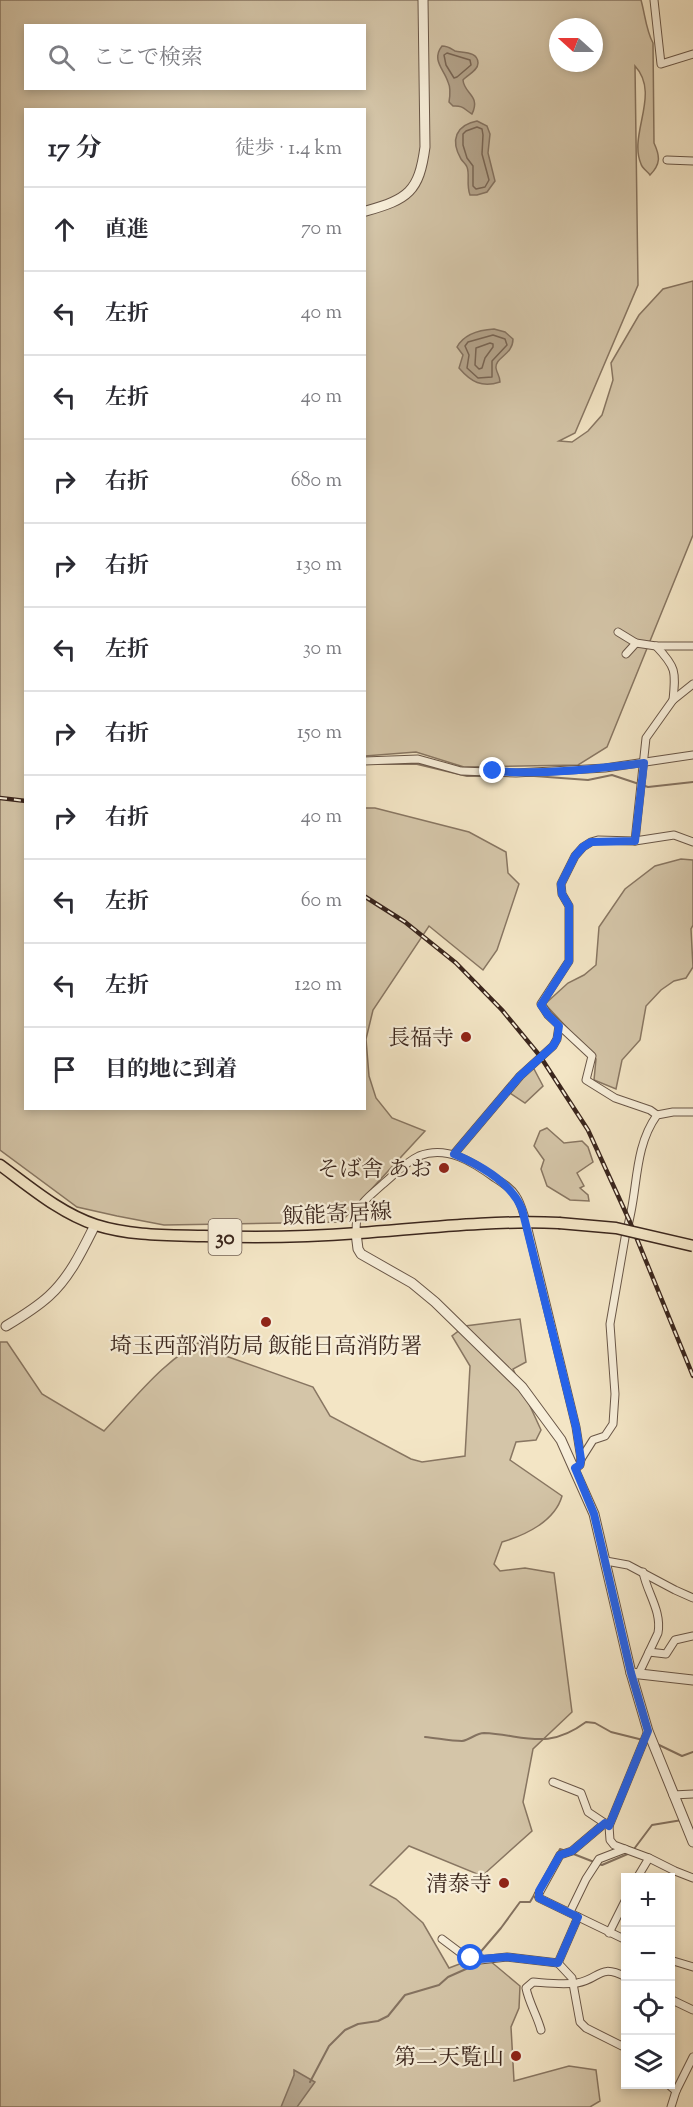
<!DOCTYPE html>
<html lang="ja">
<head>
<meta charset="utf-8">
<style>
  :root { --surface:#fff; --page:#f7f7f7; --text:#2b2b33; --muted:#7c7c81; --line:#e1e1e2 }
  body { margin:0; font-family:"Sorts Mill Goudy","Noto Serif JP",serif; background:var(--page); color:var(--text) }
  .controls { position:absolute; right:18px; bottom:18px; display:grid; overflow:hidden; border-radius:0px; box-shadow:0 3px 9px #0003 }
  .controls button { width:54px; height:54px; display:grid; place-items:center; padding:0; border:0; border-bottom:2px solid var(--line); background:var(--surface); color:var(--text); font:30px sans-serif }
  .compass { position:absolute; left:549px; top:18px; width:54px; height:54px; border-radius:50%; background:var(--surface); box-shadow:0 3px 9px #0003; rotate:291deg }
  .stop { position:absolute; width:18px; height:18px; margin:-14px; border:4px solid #2563eb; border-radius:50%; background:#fff }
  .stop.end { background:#2563eb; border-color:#fff; box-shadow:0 2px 6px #0008 }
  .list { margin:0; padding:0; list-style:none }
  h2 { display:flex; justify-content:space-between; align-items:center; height:78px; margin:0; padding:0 24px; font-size:26px }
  h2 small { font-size:20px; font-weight:400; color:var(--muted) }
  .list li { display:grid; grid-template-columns:39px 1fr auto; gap:18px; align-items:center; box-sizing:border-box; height:84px; padding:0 24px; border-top:2px solid var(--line) }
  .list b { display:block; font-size:22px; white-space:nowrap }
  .list em { font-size:20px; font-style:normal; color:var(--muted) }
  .icon { flex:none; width:33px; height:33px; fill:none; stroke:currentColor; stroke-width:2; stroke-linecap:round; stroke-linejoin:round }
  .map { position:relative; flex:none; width:693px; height:2107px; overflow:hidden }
  .search { position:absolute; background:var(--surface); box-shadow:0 3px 9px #0003; left:24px; top:24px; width:342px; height:66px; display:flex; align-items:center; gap:15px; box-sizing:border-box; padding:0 21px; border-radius:0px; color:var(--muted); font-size:22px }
  .panel { position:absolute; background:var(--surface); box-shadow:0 3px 9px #0003; left:24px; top:108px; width:342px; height:1002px; border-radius:0px }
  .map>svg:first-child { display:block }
</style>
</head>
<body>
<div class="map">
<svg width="693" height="2107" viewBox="0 0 693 2107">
  <rect width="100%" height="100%" fill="#f3e5c5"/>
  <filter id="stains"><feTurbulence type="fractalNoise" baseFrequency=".00333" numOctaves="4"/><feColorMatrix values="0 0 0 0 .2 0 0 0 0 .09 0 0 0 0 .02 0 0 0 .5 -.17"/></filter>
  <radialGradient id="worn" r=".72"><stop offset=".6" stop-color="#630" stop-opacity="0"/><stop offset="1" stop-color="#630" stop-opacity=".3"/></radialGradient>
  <g fill="#d4c5a8" stroke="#887662" stroke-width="1.5" fill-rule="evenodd">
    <path d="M0 0H641C645 14 646 30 653 43L654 143C660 156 661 164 650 175 647 171 642 168 641 164 628 134 661 94 635 66L638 285 575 433 559 441 572 442 588 431 602 415 613 380 611 363 639 315 663 289 693 281V535L607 747 578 765 464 767 416 752 365 756 364 110H26V1108H364L365 808H375L469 832 506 852 508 873 519 884 497 950 483 970 429 926 373 1010 366 1039 369 1076 376 1098 392 1118 425 1131 341 1222 164 1225 117 1216 77 1207 0 1150ZM26 26H364V88H26ZM558 27H594V63H558Z"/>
    <polygon points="681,859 693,860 693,925 691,929 693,967 686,978 674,981 661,990 646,1006 640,1040 622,1060 616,1089 594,1080 596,1059 545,1004 568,983 584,975 596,965 599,927 625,889 655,866"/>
    <polygon points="530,1069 534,1069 543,1086 525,1103 510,1093"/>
    <polygon points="547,1128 564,1143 582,1141 588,1147 593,1162 577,1173 584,1186 580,1188 588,1195 589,1201 570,1200 547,1186 541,1169 544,1160 534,1146 540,1131"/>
    <path d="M520 1319 526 1362 513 1369 541 1430 536 1440 516 1442 510 1460 562 1496C555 1521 526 1535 502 1542L494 1564 500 1571 525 1568 554 1573 572 1712 533 1749 523 1802 532 1831 482 1876 409 1846 370 1885 396 1899 423 1923 449 1968 483 1955 520 1986 519 2008 511 2027 514 2081 569 2066 596 2070 600 2101 590 2107H0V1342H7L42 1394 104 1431C136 1397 166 1357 208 1338L223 1355 313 1387 330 1416 411 1459 422 1462 465 1456 470 1366 452 1336 465 1326Z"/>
  </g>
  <g fill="#b4a48c" stroke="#847260" stroke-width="1.5">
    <path d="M442 46C448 46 450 48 455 51 462 53 478 51 478 63 478 71 467 75 463 80 464 94 481 95 472 114 465 110 463 105 453 106L449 102C450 96 451 88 448 82 444 69 431 60 442 46Z"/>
    <path d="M477 121 487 126 490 134 488 153 495 181 487 192 477 195H470C466 185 470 174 467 167 466 164 463 162 461 159 450 140 456 125 477 121Z"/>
    <path d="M494 329 505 332 513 339C513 355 495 357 496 368 497 374 500 376 500 382 482 388 471 382 459 368L463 355 457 347C464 334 479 330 494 329Z"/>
    <polygon points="294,2070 315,2082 297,2107 281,2107 294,2075"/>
  </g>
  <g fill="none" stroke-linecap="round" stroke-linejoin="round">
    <g stroke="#786554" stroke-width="1.5">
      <polygon points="447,53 470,60 471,65 457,77 454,78 446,65 444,55"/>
      <polygon points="477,127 482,129 483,135 482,154 489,180 485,187 476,189 473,186 473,166 467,158 463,145 463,134 466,131"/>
      <polygon points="493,335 505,339 507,345 492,361 492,377 478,378 467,368 469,355 465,346 468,342"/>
      <polygon points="490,343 493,344 493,347 485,358 482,368 479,369 475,365 476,348"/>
    </g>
    <g stroke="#847260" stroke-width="2">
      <polyline points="367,764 417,764 467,776 534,776 588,780 612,775 648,787 693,782"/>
      <path d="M425 1737C437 1738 450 1741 462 1741 470 1740 476 1733 484 1733 525 1735 547 1751 586 1722L595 1723 611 1732 643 1740"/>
      <polyline points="657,1744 682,1756 693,1752"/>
      <polyline points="634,1849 652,1825 682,1820"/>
      <polyline points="571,1853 594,1862"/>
      <polyline points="557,1855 560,1849 566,1851"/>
      <polyline points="599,1864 602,1865 630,1853"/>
      <polyline points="310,2082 329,2046 345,2030 358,2024 378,2021 388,2016 405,1995 439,1985 448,1977 466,1969 501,1928 520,1902 530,1902 547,1873"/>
    </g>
    <defs>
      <g id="minor">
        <polyline points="654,0 661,64 693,54"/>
        <polyline points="667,160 693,161"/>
        <polyline points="618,632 636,643 656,646 693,646"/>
        <path d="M656 646C676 667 676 671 673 700"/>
        <polyline points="626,654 636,643"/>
        <polyline points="364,761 418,759 461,771 516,773 605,768 693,755"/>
        <polyline points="635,841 646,738 673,700 693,684"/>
        <polyline points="657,1115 650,1110 615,1098 586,1080 592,1056 548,1015 541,1004 569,961 569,906 562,894 561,884 575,856 583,847 591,842 598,840 635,841 674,835 693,842"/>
        <polyline points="454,1154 520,1076 553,1046 557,1039 559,1026"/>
        <path d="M356 1233C356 1203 362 1203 383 1184 394 1175 406 1162 419 1156 447 1145 473 1162 495 1178 503 1183 511 1188 516 1196 521 1203 523 1213 526 1221L576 1427 581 1459 580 1465 575 1469"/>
        <path d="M581 1459 593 1440 605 1436 613 1424 615 1394 610 1324 626 1232C639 1193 632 1150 657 1115L673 1112H693"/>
        <polyline points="606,1561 628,1565 675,1590 693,1598"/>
        <polyline points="649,1652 666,1654 675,1640 693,1636"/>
        <path d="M639 1673 658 1633C662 1611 647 1593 643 1572"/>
        <polyline points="553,1782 581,1793 588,1812 609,1826 610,1840 614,1845 649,1858 675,1871 693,1878"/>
        <polyline points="673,1795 693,1794"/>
        <polyline points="605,1823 572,1851 560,1855 538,1895 539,1898 626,1940"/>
        <polyline points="609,1826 648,1731"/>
        <polyline points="637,1878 649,1858"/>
        <polyline points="570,1912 586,1879 599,1859 625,1849"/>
        <polyline points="609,1933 626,1899"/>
        <polyline points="442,1939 462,1954 480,1960 507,1957 558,1963 578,1917"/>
        <polyline points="670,1960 693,1967"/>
        <polyline points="558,1963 572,1978 580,2022 586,2028 626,2048"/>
        <polyline points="670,1999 693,2010"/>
        <path d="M541 2030C537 2015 529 2003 526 1988L533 1982C547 1983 562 1985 577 1983 601 1979 598 1963 626 1977"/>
        <polyline points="668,2084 676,2091"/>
        <polyline points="671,2107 676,2091 693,2057"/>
      </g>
      <g id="tertiary">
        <path d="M366 211C408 199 419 192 425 147L423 0"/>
        <polyline points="356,1233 358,1249 361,1254 412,1283 435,1302 522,1387 561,1440 594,1514 631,1673 648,1731 693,1842"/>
        <path d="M6 1326C21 1317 36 1308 49 1296 70 1277 83 1249 95 1225"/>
        <polyline points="631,1673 693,1680"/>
      </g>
      <path id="primary" d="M0 1165C30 1187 60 1213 96 1225 131 1236 168 1235 204 1236 256 1238 307 1237 359 1233 426 1228 492 1220 559 1223"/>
    </defs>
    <use href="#minor" stroke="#695647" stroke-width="9"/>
    <use href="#tertiary" stroke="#695647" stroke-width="11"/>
    <use href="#primary" stroke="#3b261d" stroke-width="13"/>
    <use href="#minor" stroke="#f7eed9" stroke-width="7"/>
    <use href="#tertiary" stroke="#f7eed9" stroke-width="9"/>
    <use href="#primary" stroke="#f3e5c5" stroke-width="10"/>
    <defs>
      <g id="rail">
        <polyline points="0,798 26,801"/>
        <polyline points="364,896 405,922 456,963 502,1010 540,1056 588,1130 630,1222 693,1376"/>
      </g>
    </defs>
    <use href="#rail" stroke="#3b261d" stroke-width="4.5"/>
    <use href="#rail" stroke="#f7eed9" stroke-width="2" stroke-dasharray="7" stroke-linecap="butt"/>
    <defs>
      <polyline id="primary-bridge" points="559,1223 616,1228 693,1246"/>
    </defs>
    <use href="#primary-bridge" stroke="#3b261d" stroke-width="13" stroke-linecap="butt"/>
    <use href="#primary-bridge" stroke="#f3e5c5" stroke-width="10"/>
  </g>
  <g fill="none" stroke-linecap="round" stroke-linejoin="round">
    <path stroke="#2563eb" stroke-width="8" d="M471 1958 480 1959 507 1957 558 1963 578 1917 539 1898V1891L560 1855 572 1851 605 1823 609 1826 648 1731 631 1673 594 1514 575 1468 580 1465 581 1459 576 1427 522 1209C511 1182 480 1165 454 1154L520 1076 553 1046 557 1039 559 1026 548 1015 541 1005 569 961V906L562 894 561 884 575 856 583 847 591 842 635 841 644 763C595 769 542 775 493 771"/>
  </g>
  <g fill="#8f2418" stroke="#f7eed9" stroke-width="2">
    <circle cx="466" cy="1037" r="6"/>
    <circle cx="444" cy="1168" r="6"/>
    <circle cx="266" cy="1322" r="6"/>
    <circle cx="504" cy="1883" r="6"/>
    <circle cx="516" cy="2056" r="6"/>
  </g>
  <g text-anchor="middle" stroke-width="4.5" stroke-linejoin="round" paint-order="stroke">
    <rect fill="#f7eed9" stroke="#736255" stroke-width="1.5" x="208.5" y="1219" width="33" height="36" rx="4.5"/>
    <g font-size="21" font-weight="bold" fill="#3b261d">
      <text x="225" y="1244">30</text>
    </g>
    <g font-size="22" fill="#3b261d" stroke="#f7eed9" text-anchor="end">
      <text x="454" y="1045">長福寺</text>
      <text x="432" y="1176">そば舎 あお</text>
      <text x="266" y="1353" text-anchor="middle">埼玉西部消防局 飯能日高消防署</text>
      <text x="492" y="1891">清泰寺</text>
      <text x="504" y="2064">第二天覧山</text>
    </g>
    <g font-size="22" fill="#3b261d" stroke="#f7eed9">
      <text transform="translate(337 1213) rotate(-3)" y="8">飯能寄居線</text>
    </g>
  </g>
  <rect width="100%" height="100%" filter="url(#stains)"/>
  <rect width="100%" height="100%" fill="url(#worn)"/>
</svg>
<div class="controls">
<button>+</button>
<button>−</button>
<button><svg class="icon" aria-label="locate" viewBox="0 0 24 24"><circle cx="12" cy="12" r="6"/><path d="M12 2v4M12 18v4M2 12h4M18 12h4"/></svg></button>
<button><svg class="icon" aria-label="layers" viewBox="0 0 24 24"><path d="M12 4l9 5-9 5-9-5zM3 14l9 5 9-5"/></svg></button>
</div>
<svg class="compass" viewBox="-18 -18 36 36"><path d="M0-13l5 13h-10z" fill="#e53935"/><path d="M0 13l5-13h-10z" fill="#7c7c81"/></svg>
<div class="stop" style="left:471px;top:1958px"></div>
<div class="stop end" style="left:493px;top:771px"></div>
<div class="search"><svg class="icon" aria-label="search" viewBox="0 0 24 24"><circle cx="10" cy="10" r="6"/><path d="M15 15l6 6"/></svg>ここで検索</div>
<section class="panel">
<h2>17 分<small>徒歩 · 1.4 km</small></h2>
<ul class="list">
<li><svg class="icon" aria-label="ahead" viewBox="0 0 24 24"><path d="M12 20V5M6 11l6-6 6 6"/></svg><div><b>直進</b></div><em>70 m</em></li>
<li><svg class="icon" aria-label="left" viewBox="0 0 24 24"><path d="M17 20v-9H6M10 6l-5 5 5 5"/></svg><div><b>左折</b></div><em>40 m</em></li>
<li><svg class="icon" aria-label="left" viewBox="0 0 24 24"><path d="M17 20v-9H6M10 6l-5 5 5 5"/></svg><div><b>左折</b></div><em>40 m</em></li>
<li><svg class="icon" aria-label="right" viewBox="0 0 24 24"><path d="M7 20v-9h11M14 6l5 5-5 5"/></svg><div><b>右折</b></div><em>680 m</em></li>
<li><svg class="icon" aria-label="right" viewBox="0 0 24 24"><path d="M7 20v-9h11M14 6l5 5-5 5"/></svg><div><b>右折</b></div><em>130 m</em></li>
<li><svg class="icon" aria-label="left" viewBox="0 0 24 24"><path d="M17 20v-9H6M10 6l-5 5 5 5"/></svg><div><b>左折</b></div><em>30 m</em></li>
<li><svg class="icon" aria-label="right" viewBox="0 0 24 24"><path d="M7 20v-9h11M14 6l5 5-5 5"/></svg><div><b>右折</b></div><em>150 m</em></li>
<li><svg class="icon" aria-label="right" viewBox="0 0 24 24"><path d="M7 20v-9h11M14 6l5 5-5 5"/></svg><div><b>右折</b></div><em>40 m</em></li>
<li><svg class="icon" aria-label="left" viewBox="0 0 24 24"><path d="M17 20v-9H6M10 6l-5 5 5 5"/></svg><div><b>左折</b></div><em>60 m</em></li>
<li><svg class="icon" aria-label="left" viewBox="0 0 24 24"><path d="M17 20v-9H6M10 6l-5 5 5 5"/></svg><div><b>左折</b></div><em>120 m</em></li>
<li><svg class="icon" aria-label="arrive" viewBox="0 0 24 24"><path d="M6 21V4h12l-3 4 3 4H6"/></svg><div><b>目的地に到着</b></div></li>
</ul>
</section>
</div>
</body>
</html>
